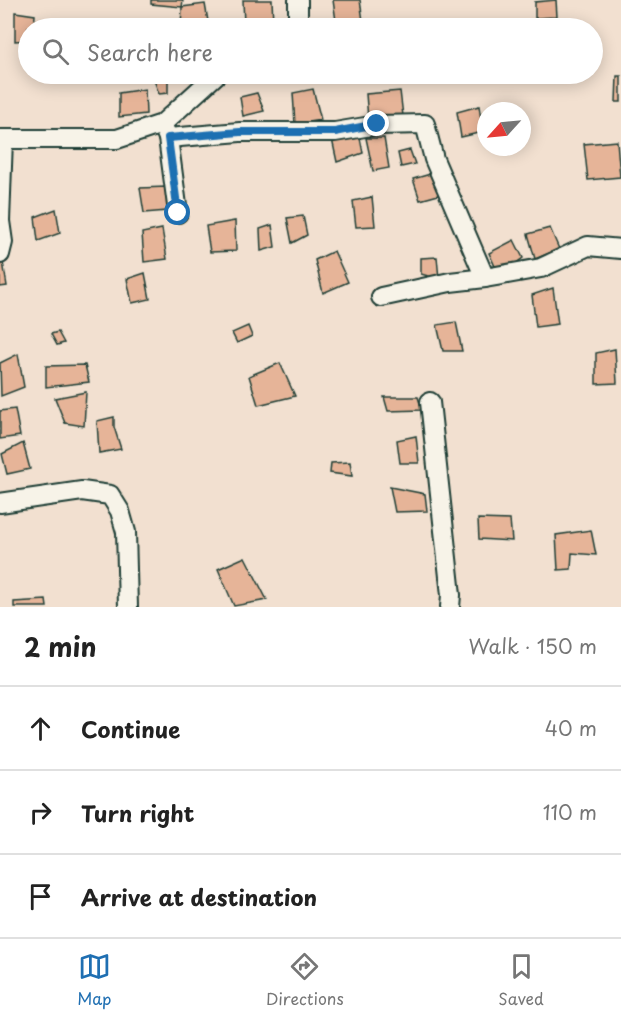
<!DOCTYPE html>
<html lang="en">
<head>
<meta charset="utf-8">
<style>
  :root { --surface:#fff; --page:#f6f6f6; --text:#222; --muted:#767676; --line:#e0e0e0; --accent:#1f6fb2 }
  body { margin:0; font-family:"Playpen Sans",sans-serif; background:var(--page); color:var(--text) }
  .compass { position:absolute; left:477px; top:102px; width:54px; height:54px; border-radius:50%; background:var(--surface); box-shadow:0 3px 15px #0003; rotate:243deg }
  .stop { position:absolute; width:18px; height:18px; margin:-14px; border:4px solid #1f6fb2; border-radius:50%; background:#fff }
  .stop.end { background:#1f6fb2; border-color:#fff; box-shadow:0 2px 6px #0008 }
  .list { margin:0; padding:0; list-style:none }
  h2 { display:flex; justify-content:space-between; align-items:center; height:78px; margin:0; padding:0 24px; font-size:26px }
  h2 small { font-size:20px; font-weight:400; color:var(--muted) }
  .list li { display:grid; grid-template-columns:39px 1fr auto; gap:18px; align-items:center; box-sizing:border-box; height:84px; padding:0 24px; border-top:2px solid var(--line) }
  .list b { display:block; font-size:22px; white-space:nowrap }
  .list em { font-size:20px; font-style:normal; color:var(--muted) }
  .icon { flex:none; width:33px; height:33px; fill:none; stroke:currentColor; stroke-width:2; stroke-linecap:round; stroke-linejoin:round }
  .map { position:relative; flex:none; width:621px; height:607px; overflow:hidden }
  .search { position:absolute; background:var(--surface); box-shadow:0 3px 15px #0003; left:18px; right:18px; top:18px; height:66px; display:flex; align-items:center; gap:15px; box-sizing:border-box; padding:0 21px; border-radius:33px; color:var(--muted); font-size:22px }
  .sheet { height:330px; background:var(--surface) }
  nav { display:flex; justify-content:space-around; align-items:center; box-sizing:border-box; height:84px; border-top:2px solid var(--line); background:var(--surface); font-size:16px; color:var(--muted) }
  nav a { display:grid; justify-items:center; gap:3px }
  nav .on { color:var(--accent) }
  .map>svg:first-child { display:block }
</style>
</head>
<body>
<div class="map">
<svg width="621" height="607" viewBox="0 0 621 607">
  <rect width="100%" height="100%" fill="#f2e0d0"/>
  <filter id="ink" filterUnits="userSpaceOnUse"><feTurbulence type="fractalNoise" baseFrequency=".0167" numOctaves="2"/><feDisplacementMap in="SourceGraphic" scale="12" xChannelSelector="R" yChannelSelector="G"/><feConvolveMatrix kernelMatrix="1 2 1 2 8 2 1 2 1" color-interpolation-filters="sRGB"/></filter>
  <g filter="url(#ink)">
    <g fill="#e6b498" stroke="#1f3d34" stroke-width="1.5">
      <polygon points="151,0 183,0 182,7 151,4"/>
      <polygon points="243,0 272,0 273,23 244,24"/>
      <polygon points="333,0 360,0 364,28 337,28"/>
      <polygon points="556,0 557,17 535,18 535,2"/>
      <polygon points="205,4 209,27 181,28 182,7"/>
      <polygon points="15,12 35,15 34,28 28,28 28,40 15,41"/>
      <polygon points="617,76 621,76 621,102 616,102"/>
      <polygon points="153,77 168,77 168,93 159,94"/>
      <polygon points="145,89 146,114 119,117 119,93"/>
      <polygon points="313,89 321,120 295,124 293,93"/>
      <polygon points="400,91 403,116 368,119 366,94"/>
      <polygon points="257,93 264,111 243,116 240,97"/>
      <polygon points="479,106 483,132 461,137 457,112"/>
      <polygon points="359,133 363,153 337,162 332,139"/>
      <polygon points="366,138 384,138 389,168 373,171"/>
      <polygon points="617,141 620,177 588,180 584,144"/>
      <polygon points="410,150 415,164 401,167 398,153"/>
      <polygon points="434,173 442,194 420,200 413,179"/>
      <polygon points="166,187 167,211 144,213 140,188"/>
      <polygon points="372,197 375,226 356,227 353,201"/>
      <polygon points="56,209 60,233 38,241 35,217"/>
      <polygon points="303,216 307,235 292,243 287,218"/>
      <polygon points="235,221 236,251 210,252 206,226"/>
      <polygon points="272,225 275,247 261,251 260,229"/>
      <polygon points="550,228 559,249 535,259 528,234"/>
      <polygon points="162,229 167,259 144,262 142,233"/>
      <polygon points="514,240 523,258 499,275 489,253"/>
      <polygon points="334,251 348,282 323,293 315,260"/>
      <polygon points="437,257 439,279 421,274 421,258"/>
      <polygon points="0,262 3,262 7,286 0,287"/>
      <polygon points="145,273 150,299 132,303 127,279"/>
      <polygon points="553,288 558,324 536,327 532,295"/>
      <polygon points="456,322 462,351 443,351 437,325"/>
      <polygon points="248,326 252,336 237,343 232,333"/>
      <polygon points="58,332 64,343 57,345 51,334"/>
      <polygon points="615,349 617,383 596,384 596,353"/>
      <polygon points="18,354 24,387 1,396 0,363"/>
      <polygon points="280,363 295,396 258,405 249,376"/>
      <polygon points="85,365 89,382 46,387 46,366"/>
      <polygon points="86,392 84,426 65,423 55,398"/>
      <polygon points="384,397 418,397 422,410 388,411"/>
      <polygon points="15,409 20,436 0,439 0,411"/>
      <polygon points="114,417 114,427 121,449 99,453 97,421"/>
      <polygon points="416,436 419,463 400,463 397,440"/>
      <polygon points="23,443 30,469 7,474 2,454"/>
      <polygon points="350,462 352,476 330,473 331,463"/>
      <polygon points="390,487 425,494 427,511 395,512"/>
      <polygon points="478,519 510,520 512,541 479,539"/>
      <polygon points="591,530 596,555 572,553 571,569 558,570 556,535"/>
      <polygon points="245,557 267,600 234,606 218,569"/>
      <polygon points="46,600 47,607 14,607 14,602"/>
    </g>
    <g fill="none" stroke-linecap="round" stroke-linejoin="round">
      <defs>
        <g id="minor">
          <polyline points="298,28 298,0"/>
          <polyline points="163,126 168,138 178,213"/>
          <polyline points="168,138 240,132 335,132 377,125 425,124 434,159 485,278"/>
          <polyline points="0,139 117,139 162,124 217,74"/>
          <polyline points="0,254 3,242 0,221 3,139"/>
          <polyline points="381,297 450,282 485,278 541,268 588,246 621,249"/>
          <polyline points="430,402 451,595 450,607"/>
          <polyline points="0,503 82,491 110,495 120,511 126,532 128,607"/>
        </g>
      </defs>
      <use href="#minor" stroke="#1f3d34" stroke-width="22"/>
      <use href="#minor" stroke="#f7f3e8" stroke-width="18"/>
    </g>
  </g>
  <g fill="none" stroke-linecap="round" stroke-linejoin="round" filter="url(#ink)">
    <polyline stroke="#1f6fb2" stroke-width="8" points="178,213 168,138 240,132 335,132 377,124"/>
  </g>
</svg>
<svg class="compass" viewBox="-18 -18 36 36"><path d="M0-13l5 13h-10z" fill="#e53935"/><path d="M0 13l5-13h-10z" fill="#767676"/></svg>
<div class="stop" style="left:178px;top:213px"></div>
<div class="stop end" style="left:377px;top:124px"></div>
<div class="search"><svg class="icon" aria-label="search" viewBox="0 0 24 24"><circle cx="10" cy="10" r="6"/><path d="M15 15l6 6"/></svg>Search here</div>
</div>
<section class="sheet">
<h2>2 min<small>Walk · 150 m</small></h2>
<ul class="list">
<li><svg class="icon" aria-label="ahead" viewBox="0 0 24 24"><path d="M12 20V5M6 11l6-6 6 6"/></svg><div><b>Continue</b></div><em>40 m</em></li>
<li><svg class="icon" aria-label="right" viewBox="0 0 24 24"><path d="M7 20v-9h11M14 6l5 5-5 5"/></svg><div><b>Turn right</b></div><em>110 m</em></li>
<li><svg class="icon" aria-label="arrive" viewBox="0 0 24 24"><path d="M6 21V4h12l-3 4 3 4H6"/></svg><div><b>Arrive at destination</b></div></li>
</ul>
</section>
<nav>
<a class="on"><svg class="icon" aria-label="map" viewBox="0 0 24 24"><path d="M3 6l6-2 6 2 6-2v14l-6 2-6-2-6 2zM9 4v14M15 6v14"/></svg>Map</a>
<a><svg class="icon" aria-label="directions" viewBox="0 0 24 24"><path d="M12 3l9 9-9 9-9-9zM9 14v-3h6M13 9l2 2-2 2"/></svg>Directions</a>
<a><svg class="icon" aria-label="saved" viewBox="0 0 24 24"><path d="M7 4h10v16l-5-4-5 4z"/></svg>Saved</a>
</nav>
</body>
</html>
